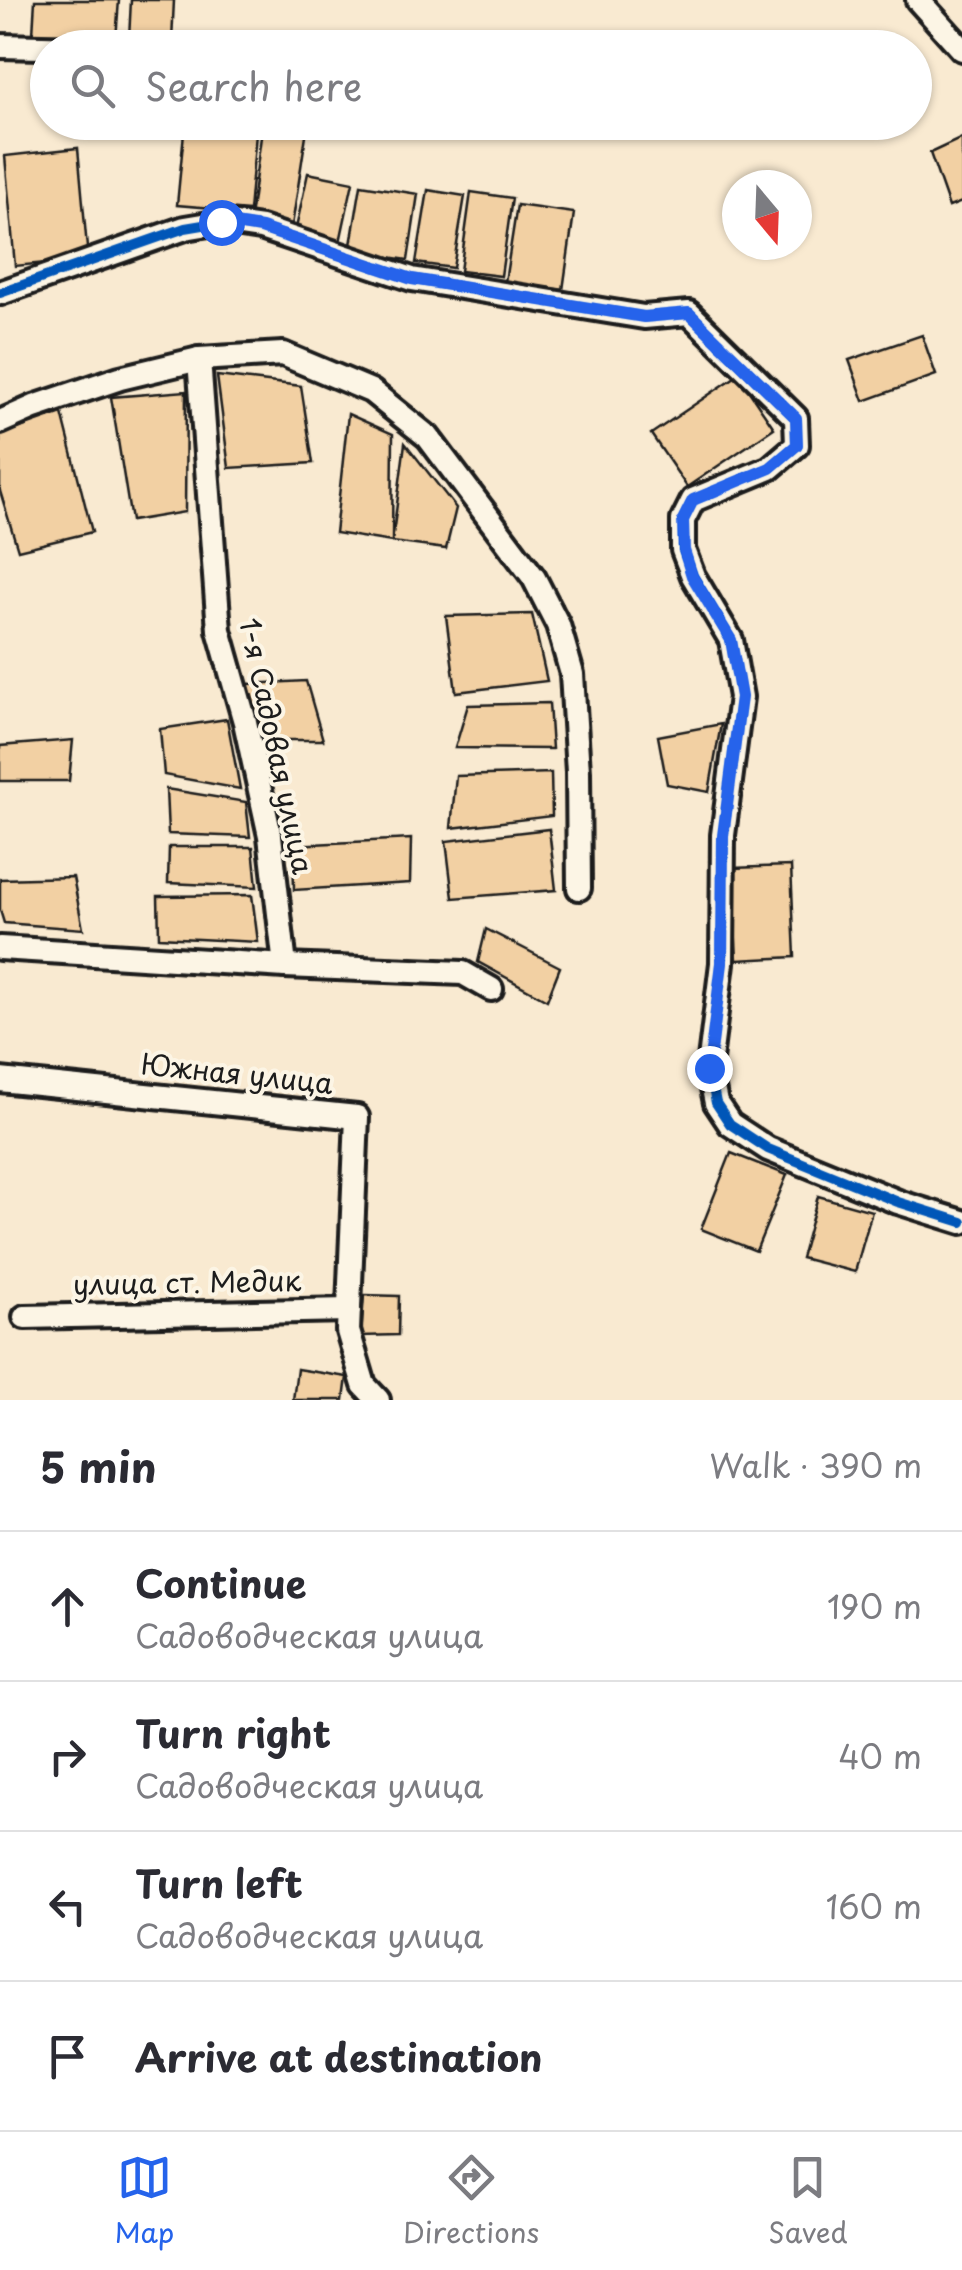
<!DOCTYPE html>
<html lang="en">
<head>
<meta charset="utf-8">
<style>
  :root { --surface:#fff; --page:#f2f2f3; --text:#2b2b33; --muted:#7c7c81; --line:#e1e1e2; --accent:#2563eb }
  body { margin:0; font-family:"Playpen Sans",sans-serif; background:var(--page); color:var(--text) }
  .compass { position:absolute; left:722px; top:170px; width:90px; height:90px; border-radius:50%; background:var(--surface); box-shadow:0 2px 8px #0004; rotate:161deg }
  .stop { position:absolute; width:30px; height:30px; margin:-22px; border:8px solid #2563eb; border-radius:50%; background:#fff }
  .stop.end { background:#2563eb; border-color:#fff; box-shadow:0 2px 10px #0008 }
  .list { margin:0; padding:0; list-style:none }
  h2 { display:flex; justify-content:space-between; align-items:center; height:130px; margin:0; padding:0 40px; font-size:42px }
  h2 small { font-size:32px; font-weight:400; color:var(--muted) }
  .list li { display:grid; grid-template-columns:65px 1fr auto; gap:30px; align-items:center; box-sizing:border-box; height:150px; padding:0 40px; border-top:2px solid var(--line) }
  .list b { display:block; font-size:38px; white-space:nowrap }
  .list p { margin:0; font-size:32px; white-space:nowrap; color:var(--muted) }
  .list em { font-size:32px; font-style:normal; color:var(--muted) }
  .icon { flex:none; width:55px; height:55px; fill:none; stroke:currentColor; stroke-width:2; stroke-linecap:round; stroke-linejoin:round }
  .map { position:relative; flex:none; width:962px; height:1400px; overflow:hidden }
  .search { position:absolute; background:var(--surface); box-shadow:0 2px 8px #0004; left:30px; right:30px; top:30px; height:110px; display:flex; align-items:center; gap:25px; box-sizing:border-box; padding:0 35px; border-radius:55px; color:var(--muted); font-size:38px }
  .sheet { height:730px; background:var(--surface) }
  nav { display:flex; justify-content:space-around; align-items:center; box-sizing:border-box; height:140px; border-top:2px solid var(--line); background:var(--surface); font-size:28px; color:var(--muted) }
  nav a { display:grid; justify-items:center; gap:5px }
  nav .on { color:var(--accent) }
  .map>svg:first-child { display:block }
</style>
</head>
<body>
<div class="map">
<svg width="962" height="1400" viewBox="0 0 962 1400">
  <rect width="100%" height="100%" fill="#f9ead1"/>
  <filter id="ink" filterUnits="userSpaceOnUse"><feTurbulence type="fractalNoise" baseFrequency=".01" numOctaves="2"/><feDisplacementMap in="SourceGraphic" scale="20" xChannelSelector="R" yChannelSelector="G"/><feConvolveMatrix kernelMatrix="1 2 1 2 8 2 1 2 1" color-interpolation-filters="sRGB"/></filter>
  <g filter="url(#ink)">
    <g fill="#f2d0a3" stroke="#1c1c1c" stroke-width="2.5">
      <polygon points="35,0 119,0 116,39 33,34"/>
      <polygon points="131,0 174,0 172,41 129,39"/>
      <polygon points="185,122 257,122 249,211 177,205"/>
      <polygon points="263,122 308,122 292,226 250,218"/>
      <polygon points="962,138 962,202 949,207 930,153"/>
      <polygon points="78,148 88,259 15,266 5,156"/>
      <polygon points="308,173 353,182 340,242 295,233"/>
      <polygon points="361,185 418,194 408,260 350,251"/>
      <polygon points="428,190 465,196 453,268 416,263"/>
      <polygon points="471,192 512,198 501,276 460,271"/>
      <polygon points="517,205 574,213 563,290 505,282"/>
      <polygon points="922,335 936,375 864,401 849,360"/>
      <polygon points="738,375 774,428 687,487 651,434"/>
      <polygon points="217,376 301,386 313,463 229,468"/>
      <polygon points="186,391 185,512 131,521 111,397"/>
      <polygon points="62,413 92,532 18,550 0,491 0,435"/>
      <polygon points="348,414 393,434 392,542 335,533"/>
      <polygon points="405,443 456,508 446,549 392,542"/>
      <polygon points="532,614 547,681 456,692 446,616"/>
      <polygon points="306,681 323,740 264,740 248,684"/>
      <polygon points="549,703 552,749 455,748 468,705"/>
      <polygon points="227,719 240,789 164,775 160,729"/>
      <polygon points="721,724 709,792 667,784 658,736"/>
      <polygon points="73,740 69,781 0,781 0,746"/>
      <polygon points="551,773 552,816 451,828 456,776"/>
      <polygon points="166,789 246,802 250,837 168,834"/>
      <polygon points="549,829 556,890 453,898 446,841"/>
      <polygon points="411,839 410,883 294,890 293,845"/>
      <polygon points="169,847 253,847 257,887 168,883"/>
      <polygon points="791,866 795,957 737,960 732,868"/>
      <polygon points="73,877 83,929 4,923 0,910 0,879"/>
      <polygon points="252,895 258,942 159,937 158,896"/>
      <polygon points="486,929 560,967 547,1000 478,962"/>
      <polygon points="731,1153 787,1175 756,1251 701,1229"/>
      <polygon points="818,1196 872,1211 855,1272 801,1258"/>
      <polygon points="364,1295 399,1296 398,1335 361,1336"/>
      <polygon points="297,1369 347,1377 344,1400 293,1400"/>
    </g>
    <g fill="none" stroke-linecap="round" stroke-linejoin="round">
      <defs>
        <g id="minor">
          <polyline points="918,0 962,49"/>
          <polyline points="0,46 84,48"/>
          <polyline points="0,293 185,228 221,222 261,228 412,279 644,317 689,313 796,418 797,445 770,468 693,500 683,520 683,550 693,576 731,640 741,697 723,835 722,963 709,1068 716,1103 730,1124 768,1149 898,1202 962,1222"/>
          <polyline points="199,359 219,630 245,722 270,836 285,966"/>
          <polyline points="0,422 34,407 120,378 199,359 283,354 371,391 428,437 534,578 558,625 572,674 578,772 579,888"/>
          <polyline points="0,948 285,966 463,973 491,989"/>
          <polyline points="0,1080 357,1117 348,1331 364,1385 378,1400"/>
          <polyline points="25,1317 349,1310"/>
        </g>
      </defs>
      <use href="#minor" stroke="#1c1c1c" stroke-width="30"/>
      <use href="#minor" stroke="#fcf5e5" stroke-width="22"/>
      <defs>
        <polyline id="cycleway" points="0,293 185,228 221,222 261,228 412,279 644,317 689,313 796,418 797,445 770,468 693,500 683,520 683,550 693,576 731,640 741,697 723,835 722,963 709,1068 716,1103 730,1124 768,1149 898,1202 962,1222"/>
      </defs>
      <use href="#cycleway" stroke="#fcf5e5" stroke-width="16"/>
      <use href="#cycleway" stroke="#0057b8" stroke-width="10"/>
    </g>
  </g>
  <g fill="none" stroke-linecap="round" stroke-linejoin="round" filter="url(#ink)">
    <polyline stroke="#2563eb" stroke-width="12" points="221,222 261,228 412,279 644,317 689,313 796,418 797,445 770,468 693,500 683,520 684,550 692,576 731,640 741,697 723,836 722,963 709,1068"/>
  </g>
  <g text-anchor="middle" stroke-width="8" stroke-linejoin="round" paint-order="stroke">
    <g font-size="28" fill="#1c1c1c" stroke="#fcf5e5">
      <text transform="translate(276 746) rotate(78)" y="10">1-я Садовая улица</text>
      <text transform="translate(237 1074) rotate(6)" y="10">Южная улица</text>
      <text transform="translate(187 1283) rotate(-1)" y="10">улица ст. Медик</text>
    </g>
  </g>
</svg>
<svg class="compass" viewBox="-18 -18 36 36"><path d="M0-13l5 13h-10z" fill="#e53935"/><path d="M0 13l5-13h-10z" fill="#7c7c81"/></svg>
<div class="stop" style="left:221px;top:222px"></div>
<div class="stop end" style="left:709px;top:1068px"></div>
<div class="search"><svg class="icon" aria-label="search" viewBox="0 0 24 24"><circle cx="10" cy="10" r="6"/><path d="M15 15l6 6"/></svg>Search here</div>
</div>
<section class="sheet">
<h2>5 min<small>Walk · 390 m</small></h2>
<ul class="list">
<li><svg class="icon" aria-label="ahead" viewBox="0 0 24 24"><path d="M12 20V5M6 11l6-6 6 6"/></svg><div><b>Continue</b><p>Садоводческая улица</p></div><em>190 m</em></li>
<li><svg class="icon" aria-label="right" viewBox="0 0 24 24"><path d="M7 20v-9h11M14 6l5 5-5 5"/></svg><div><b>Turn right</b><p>Садоводческая улица</p></div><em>40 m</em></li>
<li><svg class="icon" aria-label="left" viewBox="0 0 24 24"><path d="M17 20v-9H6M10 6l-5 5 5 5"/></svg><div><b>Turn left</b><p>Садоводческая улица</p></div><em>160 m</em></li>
<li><svg class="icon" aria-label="arrive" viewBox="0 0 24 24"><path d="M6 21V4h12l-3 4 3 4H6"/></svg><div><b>Arrive at destination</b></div></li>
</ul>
</section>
<nav>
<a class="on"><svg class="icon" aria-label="map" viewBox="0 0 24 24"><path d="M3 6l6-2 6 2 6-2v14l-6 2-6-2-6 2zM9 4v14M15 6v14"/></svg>Map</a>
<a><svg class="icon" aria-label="directions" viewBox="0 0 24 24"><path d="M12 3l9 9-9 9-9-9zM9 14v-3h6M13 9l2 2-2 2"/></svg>Directions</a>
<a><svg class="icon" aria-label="saved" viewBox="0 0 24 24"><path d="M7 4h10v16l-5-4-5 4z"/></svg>Saved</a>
</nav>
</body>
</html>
